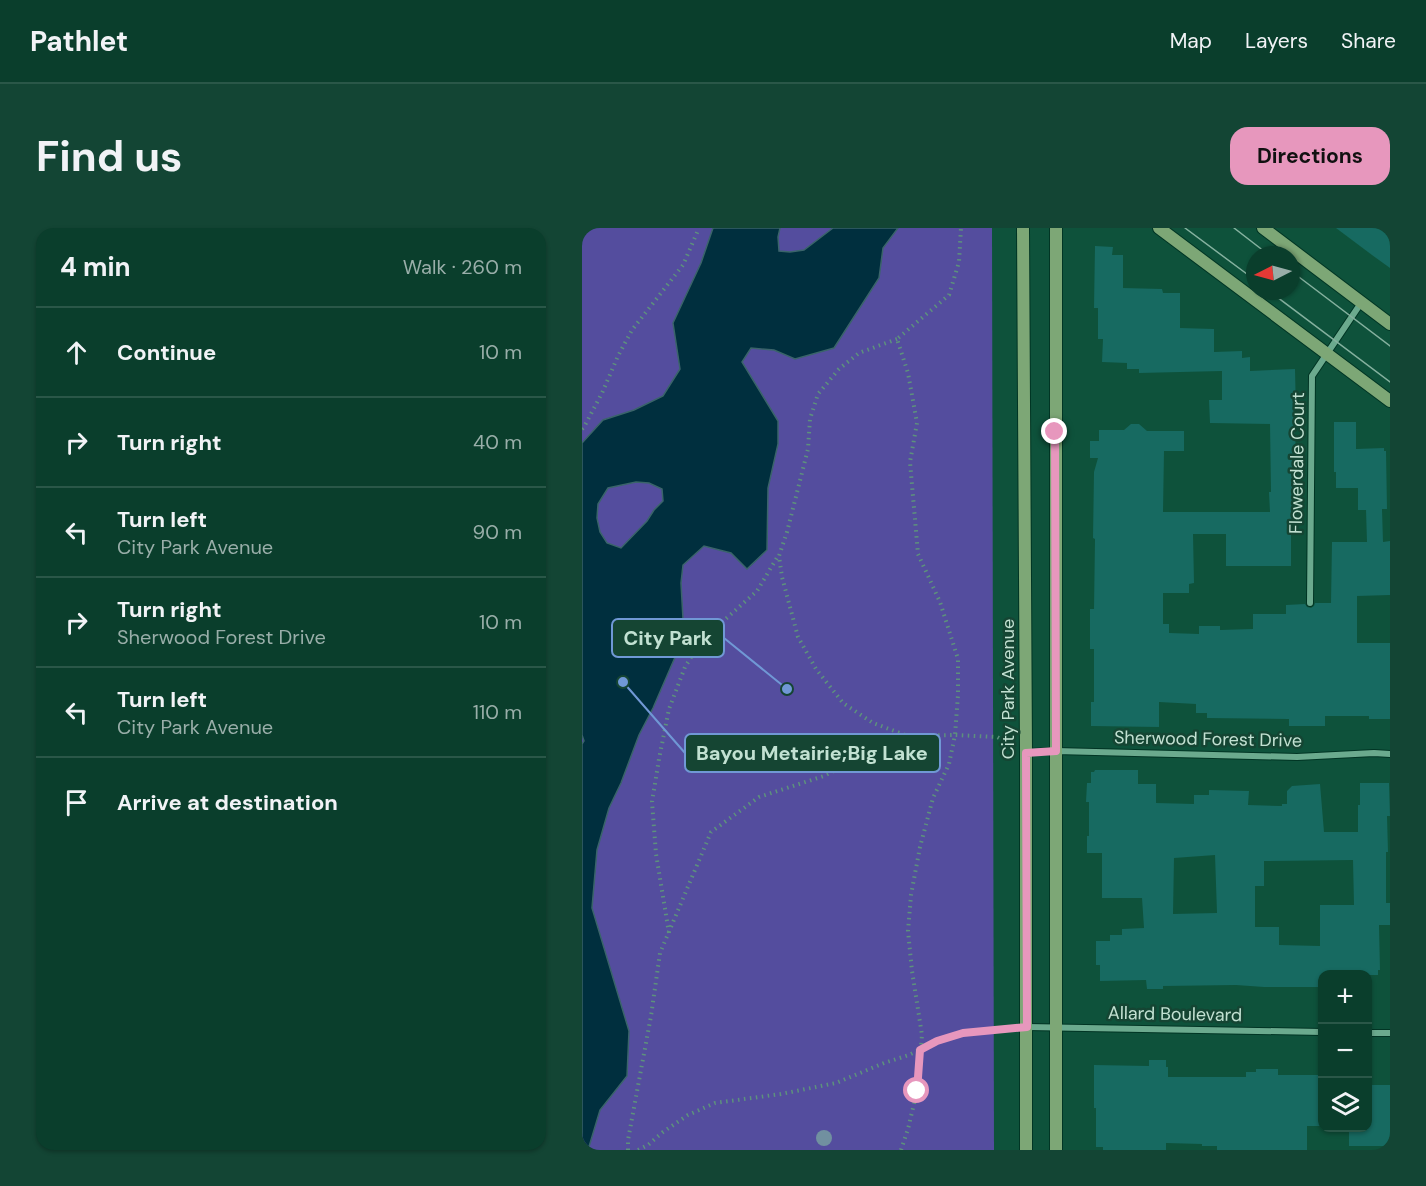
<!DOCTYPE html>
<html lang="en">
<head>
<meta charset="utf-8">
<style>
  :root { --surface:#0a3e2c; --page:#134534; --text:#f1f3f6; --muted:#99aea9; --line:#2a5748; --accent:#e797bd }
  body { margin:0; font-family:"DM Sans",sans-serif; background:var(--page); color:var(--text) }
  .controls { position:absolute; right:18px; bottom:18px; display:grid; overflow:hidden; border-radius:12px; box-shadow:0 2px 4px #0004 }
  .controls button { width:54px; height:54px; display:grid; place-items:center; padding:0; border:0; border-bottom:2px solid var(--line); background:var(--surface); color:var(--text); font:30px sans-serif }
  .compass { position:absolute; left:664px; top:18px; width:54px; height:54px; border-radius:50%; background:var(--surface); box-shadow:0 2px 4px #0004; rotate:264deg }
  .stop { position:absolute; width:18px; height:18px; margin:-14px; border:4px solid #e797bd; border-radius:50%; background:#fff }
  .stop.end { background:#e797bd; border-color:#fff; box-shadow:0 2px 6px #0008 }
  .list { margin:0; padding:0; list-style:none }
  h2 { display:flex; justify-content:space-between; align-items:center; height:78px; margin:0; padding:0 24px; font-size:26px }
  h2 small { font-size:20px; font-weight:400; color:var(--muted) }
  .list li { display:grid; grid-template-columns:39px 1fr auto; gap:18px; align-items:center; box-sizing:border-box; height:90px; padding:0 24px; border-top:2px solid var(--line) }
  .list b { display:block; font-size:22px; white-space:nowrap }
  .list p { margin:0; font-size:20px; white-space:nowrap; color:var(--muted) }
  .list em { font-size:20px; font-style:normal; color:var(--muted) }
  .icon { flex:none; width:33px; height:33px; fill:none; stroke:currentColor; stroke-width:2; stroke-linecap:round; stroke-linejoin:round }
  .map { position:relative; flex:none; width:808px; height:922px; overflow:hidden; border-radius:18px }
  header { display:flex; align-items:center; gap:36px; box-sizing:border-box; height:84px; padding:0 30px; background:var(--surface); border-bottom:2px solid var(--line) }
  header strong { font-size:28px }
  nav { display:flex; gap:33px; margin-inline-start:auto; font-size:21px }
  .intro { display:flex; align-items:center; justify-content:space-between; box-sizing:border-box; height:144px; padding:0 36px }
  h1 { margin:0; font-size:42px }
  .button { padding:15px 27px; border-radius:18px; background:var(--accent); color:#111; font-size:21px; font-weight:700 }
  main { display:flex; gap:36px; padding:0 36px }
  aside { flex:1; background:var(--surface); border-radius:18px; box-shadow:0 2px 4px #0004 }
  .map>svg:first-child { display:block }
</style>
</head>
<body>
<header>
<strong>Pathlet</strong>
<nav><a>Map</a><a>Layers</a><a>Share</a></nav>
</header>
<div class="intro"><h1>Find us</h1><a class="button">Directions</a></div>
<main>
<aside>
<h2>4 min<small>Walk · 260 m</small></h2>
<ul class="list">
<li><svg class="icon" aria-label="ahead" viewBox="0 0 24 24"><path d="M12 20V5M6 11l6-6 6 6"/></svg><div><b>Continue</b></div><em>10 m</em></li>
<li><svg class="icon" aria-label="right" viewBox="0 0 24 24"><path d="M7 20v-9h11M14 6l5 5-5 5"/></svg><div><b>Turn right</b></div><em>40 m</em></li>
<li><svg class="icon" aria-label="left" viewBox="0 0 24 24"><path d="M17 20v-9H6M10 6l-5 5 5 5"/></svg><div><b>Turn left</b><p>City Park Avenue</p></div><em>90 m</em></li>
<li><svg class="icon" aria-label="right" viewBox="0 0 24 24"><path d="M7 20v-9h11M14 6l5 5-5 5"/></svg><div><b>Turn right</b><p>Sherwood Forest Drive</p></div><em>10 m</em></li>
<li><svg class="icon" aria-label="left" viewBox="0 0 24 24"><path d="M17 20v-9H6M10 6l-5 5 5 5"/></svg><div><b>Turn left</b><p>City Park Avenue</p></div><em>110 m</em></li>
<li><svg class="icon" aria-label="arrive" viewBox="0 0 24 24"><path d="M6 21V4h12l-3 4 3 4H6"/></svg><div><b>Arrive at destination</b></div></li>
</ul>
</aside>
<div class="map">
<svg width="808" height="922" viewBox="0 0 808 922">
  <rect width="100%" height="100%" fill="#0e523b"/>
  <polygon fill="#544d9e" points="0,0 410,0 412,922 0,922"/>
  <path fill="#002f3e" stroke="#3a646a" stroke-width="1.5" fill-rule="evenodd" d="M131 0H198L196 9 197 23 208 24 222 22 251 0H316L301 20 297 50 252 120 213 131 192 122 169 120 160 134 196 193V216L186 260 185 322 165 341 149 325 122 318 101 337 99 355 101 391 94 427 71 480 57 507 39 555 27 580 15 622 10 680 47 803 45 848 18 882 6 922H0V516L2 513 0 507V215L21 192 52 182 81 168 98 141 91 95 119 35ZM54 254 67 255 80 261 81 273 72 282 65 293 39 320 25 315 18 304 15 290 16 276 26 260Z"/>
  <g fill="#176a61" fill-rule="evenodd">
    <polygon points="754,0 808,0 808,40 790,27"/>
    <polygon points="513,18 531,19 530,27 541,27 541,60 580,61 581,65 598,65 598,100 632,101 632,124 660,123 660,130 668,129 668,143 713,141 714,185 712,185 714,225 714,239 712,239 714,305 709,305 709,338 644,338 644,306 611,306 612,355 607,356 607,365 581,365 581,396 587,396 587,405 617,406 617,398 638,398 638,402 671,401 671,386 704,386 704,377 723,376 725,379 729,380 732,378 733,375 749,375 750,314 785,314 784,282 776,282 776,260 754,260 754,244 752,244 752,194 774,194 774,221 802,220 802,223 804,223 805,281 800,281 801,314 808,313 808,367 775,368 775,415 808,415 808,491 787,491 787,488 743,488 743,498 707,498 707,491 625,490 625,485 614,485 614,476 577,474 577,499 509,498 509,474 512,474 512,421 508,421 508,381 512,381 513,311 511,310 512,244 516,230 508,230 508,213 517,213 517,202 542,202 549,196 557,196 565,203 602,203 602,223 582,223 581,284 688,284 687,264 689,264 688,196 628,195 627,172 640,172 640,143 557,145 557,141 545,141 545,135 520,134 521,111 516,111 516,80 512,80"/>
    <path d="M513 542H556V556H574V575L612 576V567H627V562L667 563 666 577 700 578V576H705V563L710 558 738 556 742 604H776V577H778V555H807L808 588H805L806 624H804V675H808V697H797L798 742H796V747H741V759H682L654 757 581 758V761H565L564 752 518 753V737H514V713H528V707H540V701L562 700 560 670H520V625H505V608H507V574H504L505 555H509V544H512ZM633 627 635 685 591 686 592 630ZM771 632 772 677H738V718L697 717V699H673V658H682V633Z"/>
    <polygon points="567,832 584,832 584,839 586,839 586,849 664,849 664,844 674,844 674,841 696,841 696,847 741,847 741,898 725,898 725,922 635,922 635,918 620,918 620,916 584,915 584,922 521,922 521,919 514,919 514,880 512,880 512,837 567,838"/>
    <polygon points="786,857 808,857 808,918 767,918 767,900 786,900"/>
  </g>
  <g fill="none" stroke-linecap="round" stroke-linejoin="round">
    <defs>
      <g id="street">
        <polyline points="728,375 730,148 779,75"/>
        <polyline points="444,524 474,523 715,529 792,525 808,526"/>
        <polyline points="445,799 740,804"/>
        <polyline points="786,805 808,805"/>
      </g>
      <g id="secondary">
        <polyline points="441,0 444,524 444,922"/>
        <polyline points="474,0 474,922"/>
        <polyline points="577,0 808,173"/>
        <polyline points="681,0 808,96"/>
      </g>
    </defs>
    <use href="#street" stroke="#013524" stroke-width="8"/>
    <use href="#secondary" stroke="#013524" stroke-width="14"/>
    <g stroke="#5d917d" stroke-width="4" stroke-dasharray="1.5 4.5" stroke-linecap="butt">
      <polyline points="315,111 277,125 257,141 236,166 228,191 226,221 205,304 197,328 200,349 216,409 234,441 261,475 291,495 326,508"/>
      <polyline points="0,201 2,199 20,165 36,128 50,102 101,37 117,0"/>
      <polyline points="87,705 74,626 70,574 77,531 87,481 103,439 120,412 175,363 196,328"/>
      <polyline points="46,922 46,912 69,788 78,725 129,604 177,569 242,548 300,518 327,508 373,507 376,467 376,431 358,374 336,326 328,234 335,195 326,145 315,111 367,67 377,34 379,0"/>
      <polyline points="56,922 66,917 81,904 106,887 133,875 199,866 254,855 302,835 327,827 355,813 381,805 429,800"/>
      <polyline points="319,922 326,901 335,863 340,807 330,743 326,703 329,667 338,619 351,570 367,536 373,507 415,509 430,517"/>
    </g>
    <use href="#street" stroke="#6baa8e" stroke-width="6"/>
    <use href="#secondary" stroke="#7da776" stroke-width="12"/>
    <g stroke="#85b19f" stroke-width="1.5">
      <polyline points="603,0 673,52"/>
      <polyline points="652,0 687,27"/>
      <polyline points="709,43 808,118"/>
      <polyline points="687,63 808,154"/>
    </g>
  </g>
  <circle fill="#7190a0" cx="242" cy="910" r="8"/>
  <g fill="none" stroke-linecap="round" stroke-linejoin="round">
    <polyline stroke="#e797bd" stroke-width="8" points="335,863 338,822 355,813 381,805 445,799 444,525 474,523 473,204"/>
  </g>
  <g text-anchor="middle" stroke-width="5" stroke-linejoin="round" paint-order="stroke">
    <g font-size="18" fill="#c2e1d2" stroke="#154533">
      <text transform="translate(715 235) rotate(-89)" y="6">Flowerdale Court</text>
      <text transform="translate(426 461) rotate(-90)" y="6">City Park Avenue</text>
      <text transform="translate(626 511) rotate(1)" y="6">Sherwood Forest Drive</text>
      <text transform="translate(593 786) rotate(1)" y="6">Allard Boulevard</text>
    </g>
  </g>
  <path fill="none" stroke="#7098d5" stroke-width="2" d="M205 461L142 410M41 454L103 525"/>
  <g fill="#7098d5" stroke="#154533" stroke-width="2">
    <circle cx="205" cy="461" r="6"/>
    <circle cx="41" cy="454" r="6"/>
  </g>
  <g fill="#154533" stroke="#7098d5" stroke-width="2">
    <rect x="30" y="391" width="112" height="38" rx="6"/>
    <rect x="103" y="506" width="255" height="38" rx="6"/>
  </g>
  <g font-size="20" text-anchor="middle" font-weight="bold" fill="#c2e1d2">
    <text x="86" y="417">City Park</text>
    <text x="230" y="532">Bayou Metairie;Big Lake</text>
  </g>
</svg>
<div class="controls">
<button>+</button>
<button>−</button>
<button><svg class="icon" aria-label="layers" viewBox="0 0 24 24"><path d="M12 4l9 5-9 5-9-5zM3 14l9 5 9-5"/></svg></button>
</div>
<svg class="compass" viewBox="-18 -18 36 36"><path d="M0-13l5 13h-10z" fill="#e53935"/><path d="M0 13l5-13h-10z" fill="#99aea9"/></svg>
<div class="stop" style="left:335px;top:863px"></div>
<div class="stop end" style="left:473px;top:204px"></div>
</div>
</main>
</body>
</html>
